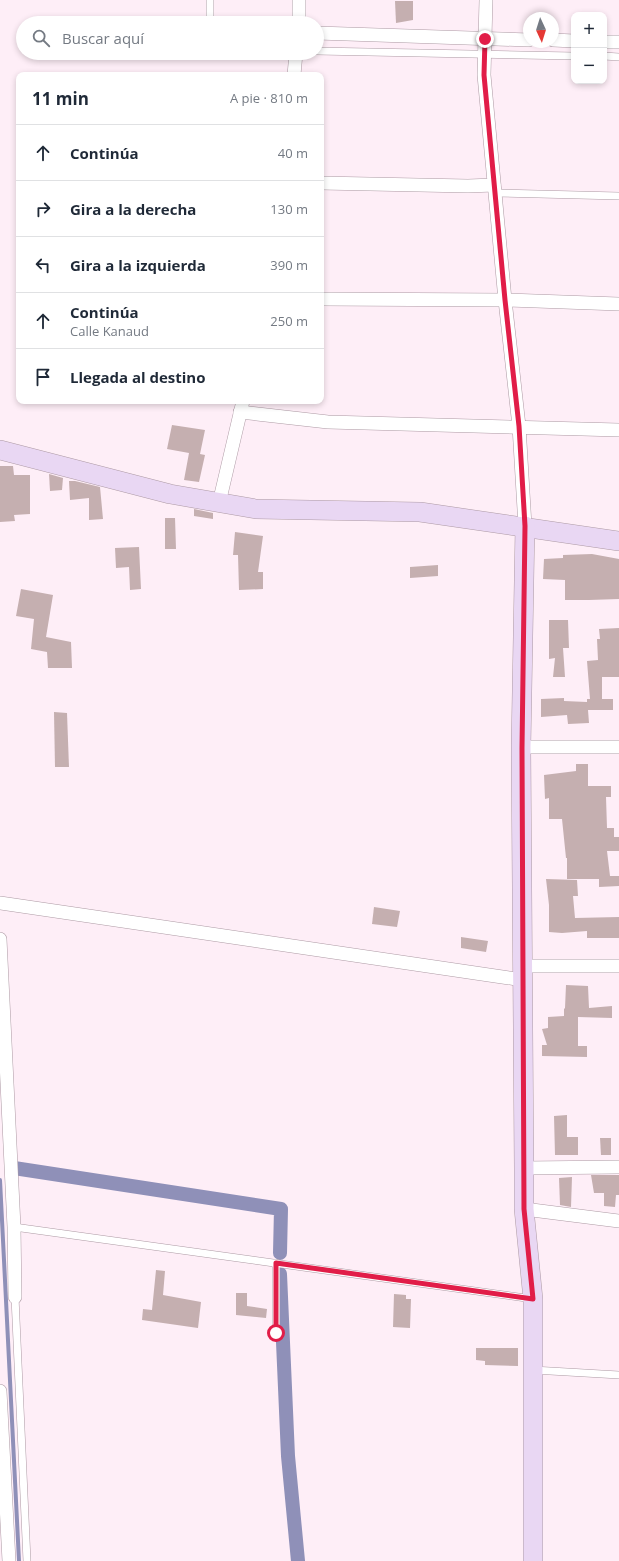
<!DOCTYPE html>
<html lang="es">
<head>
<meta charset="utf-8">
<style>
  :root { --surface:#fff; --page:#f6f6f7; --text:#1f2937; --muted:#747a83; --line:#e0e1e3 }
  body { margin:0; font-family:"Open Sans",sans-serif; background:var(--page); color:var(--text) }
  .controls { position:absolute; right:12px; top:12px; display:grid; overflow:hidden; border-radius:8px; box-shadow:0 2px 6px #0003 }
  .controls button { width:36px; height:36px; display:grid; place-items:center; padding:0; border:0; border-bottom:1px solid var(--line); background:var(--surface); color:var(--text); font:20px sans-serif }
  .compass { position:absolute; left:523px; top:12px; width:36px; height:36px; border-radius:50%; background:var(--surface); box-shadow:0 2px 6px #0003; rotate:176deg }
  .stop { position:absolute; width:12px; height:12px; margin:-9px; border:3px solid #e11d48; border-radius:50%; background:#fff }
  .stop.end { background:#e11d48; border-color:#fff; box-shadow:0 1px 4px #0008 }
  .list { margin:0; padding:0; list-style:none }
  h2 { display:flex; justify-content:space-between; align-items:center; height:52px; margin:0; padding:0 16px; font-size:17px }
  h2 small { font-size:13px; font-weight:400; color:var(--muted) }
  .list li { display:grid; grid-template-columns:26px 1fr auto; gap:12px; align-items:center; box-sizing:border-box; height:56px; padding:0 16px; border-top:1px solid var(--line) }
  .list b { display:block; font-size:15px; white-space:nowrap }
  .list p { margin:0; font-size:13px; white-space:nowrap; color:var(--muted) }
  .list em { font-size:13px; font-style:normal; color:var(--muted) }
  .icon { flex:none; width:22px; height:22px; fill:none; stroke:currentColor; stroke-width:2; stroke-linecap:round; stroke-linejoin:round }
  .map { position:relative; flex:none; width:619px; height:1561px; overflow:hidden }
  .search { position:absolute; background:var(--surface); box-shadow:0 2px 6px #0003; left:16px; top:16px; width:308px; height:44px; display:flex; align-items:center; gap:10px; box-sizing:border-box; padding:0 14px; border-radius:22px; color:var(--muted); font-size:15px }
  .panel { position:absolute; background:var(--surface); box-shadow:0 2px 6px #0003; left:16px; top:72px; width:308px; height:332px; border-radius:8px }
  .map>svg:first-child { display:block }
</style>
</head>
<body>
<div class="map">
<svg width="619" height="1561" viewBox="0 0 619 1561">
  <rect width="100%" height="100%" fill="#feeef7"/>
  <g fill="none" stroke-linecap="round" stroke-linejoin="round">
    <polyline stroke="#8f90b8" stroke-width="4" points="0,1180 19,1561"/>
    <g stroke="#8f90b8" stroke-width="14">
      <polyline points="14,1168 281,1209 280,1253"/>
      <polyline points="280,1274 288,1456 298,1561"/>
    </g>
  </g>
  <g fill="#c5afb0">
    <polygon points="395,1 413,1 413,20 396,23"/>
    <polygon points="172,425 205,430 200,454 205,455 199,482 184,480 189,453 167,449"/>
    <polygon points="0,466 13,466 14,475 30,475 30,514 14,515 15,521 0,522"/>
    <polygon points="49,474 63,478 62,490 50,491"/>
    <polygon points="69,481 75,481 100,487 103,519 89,520 89,498 70,500"/>
    <polygon points="194,509 213,513 213,519 194,516"/>
    <polygon points="165,518 175,518 176,549 165,549"/>
    <polygon points="235,532 263,536 258,572 263,572 263,589 239,590 238,555 233,555"/>
    <polygon points="139,547 141,589 130,590 129,567 116,568 115,548"/>
    <polygon points="592,554 619,559 619,599 589,600 565,600 565,580 543,579 544,559 563,558 563,555"/>
    <polygon points="438,565 438,576 410,578 410,567"/>
    <polygon points="21,589 53,595 46,637 71,642 72,668 48,668 47,652 31,649 34,619 16,616"/>
    <polygon points="549,620 568,620 569,648 563,648 565,677 553,677 555,658 549,659"/>
    <polygon points="619,628 619,677 602,677 602,699 613,699 613,710 588,710 589,723 568,724 567,715 541,717 541,699 564,698 564,701 587,702 587,699 590,699 587,661 598,660 597,639 600,639 599,629"/>
    <polygon points="54,712 67,713 69,767 55,767"/>
    <polygon points="576,764 588,764 588,786 611,786 611,797 606,797 607,828 614,828 614,837 619,837 619,851 607,851 610,876 619,876 619,886 599,887 599,879 567,879 567,858 566,858 562,819 549,819 549,798 545,799 544,775 576,771"/>
    <polygon points="546,879 577,880 578,896 573,896 575,918 619,917 619,938 587,938 587,931 562,933 549,932 549,905"/>
    <polygon points="374,907 400,911 397,927 372,924"/>
    <polygon points="461,937 488,941 486,952 461,948"/>
    <polygon points="566,985 588,986 589,1008 612,1006 612,1018 578,1017 578,1046 587,1046 587,1057 542,1056 542,1045 547,1045 542,1029 548,1028 548,1017 564,1016 564,1009 565,1008"/>
    <polygon points="567,1115 567,1137 578,1137 578,1155 555,1155 554,1116"/>
    <polygon points="600,1138 611,1138 611,1155 601,1155"/>
    <polygon points="591,1175 619,1175 619,1195 616,1195 615,1207 604,1206 604,1193 594,1193"/>
    <polygon points="572,1177 571,1207 560,1205 559,1178"/>
    <polygon points="156,1270 165,1271 163,1295 201,1302 198,1328 142,1320 143,1309 152,1310"/>
    <polygon points="236,1293 247,1293 247,1306 267,1309 266,1318 236,1315"/>
    <polygon points="394,1294 406,1295 406,1299 411,1299 410,1328 393,1327"/>
    <polygon points="476,1348 518,1348 518,1366 485,1365 485,1361 476,1360"/>
  </g>
  <g fill="none" stroke-linecap="round" stroke-linejoin="round">
    <defs>
      <g id="lane">
        <polyline points="210,23 210,0"/>
        <polyline points="317,51 574,56"/>
        <polyline points="604,56 619,57"/>
        <polyline points="495,193 619,196"/>
        <polyline points="14,1227 533,1299"/>
        <polyline points="276,1263 276,1333"/>
        <polyline points="15,1297 27,1561"/>
        <polyline points="533,1370 619,1375"/>
      </g>
      <g id="street">
        <polyline points="486,0 484,75 505,300 519,426 525,526"/>
        <polyline points="299,23 299,0"/>
        <polyline points="317,33 529,40"/>
        <polyline points="553,40 574,41"/>
        <polyline points="604,42 619,42"/>
        <polyline points="294,75 296,53"/>
        <polyline points="321,183 468,186 494,185"/>
        <polyline points="321,299 505,300 619,304"/>
        <polyline points="240,412 328,422 619,430"/>
        <polyline points="219,503 243,401"/>
        <polyline points="521,747 619,747"/>
        <polyline points="0,903 523,980"/>
        <polyline points="0,939 14,1227 15,1297"/>
        <polyline points="523,966 619,966"/>
        <polyline points="524,1168 619,1167"/>
        <polyline points="524,1209 619,1221"/>
        <polyline points="0,1391 9,1561"/>
      </g>
      <g id="secondary">
        <polyline points="0,450 170,494 256,509 420,512 619,541"/>
        <polyline points="525,526 521,747 524,1168 524,1209 533,1299 533,1561"/>
      </g>
    </defs>
    <use href="#lane" stroke="#ad9aa4" stroke-width="8"/>
    <use href="#street" stroke="#ad9aa4" stroke-width="14"/>
    <use href="#secondary" stroke="#ad9aa4" stroke-width="20"/>
    <use href="#lane" stroke="#fff" stroke-width="7"/>
    <use href="#street" stroke="#fff" stroke-width="13"/>
    <use href="#secondary" stroke="#e9d7f3" stroke-width="19"/>
  </g>
  <g fill="none" stroke-linecap="round" stroke-linejoin="round">
    <polyline stroke="#e11d48" stroke-width="5" points="276,1333 276,1263 533,1299 524,1209 522,748 525,526 519,426 505,300 484,75 485,39"/>
  </g>
</svg>
<div class="controls">
<button>+</button>
<button>−</button>
</div>
<svg class="compass" viewBox="-18 -18 36 36"><path d="M0-13l5 13h-10z" fill="#e53935"/><path d="M0 13l5-13h-10z" fill="#747a83"/></svg>
<div class="stop" style="left:276px;top:1333px"></div>
<div class="stop end" style="left:485px;top:39px"></div>
<div class="search"><svg class="icon" aria-label="search" viewBox="0 0 24 24"><circle cx="10" cy="10" r="6"/><path d="M15 15l6 6"/></svg>Buscar aquí</div>
<section class="panel">
<h2>11 min<small>A pie · 810 m</small></h2>
<ul class="list">
<li><svg class="icon" aria-label="ahead" viewBox="0 0 24 24"><path d="M12 20V5M6 11l6-6 6 6"/></svg><div><b>Continúa</b></div><em>40 m</em></li>
<li><svg class="icon" aria-label="right" viewBox="0 0 24 24"><path d="M7 20v-9h11M14 6l5 5-5 5"/></svg><div><b>Gira a la derecha</b></div><em>130 m</em></li>
<li><svg class="icon" aria-label="left" viewBox="0 0 24 24"><path d="M17 20v-9H6M10 6l-5 5 5 5"/></svg><div><b>Gira a la izquierda</b></div><em>390 m</em></li>
<li><svg class="icon" aria-label="ahead" viewBox="0 0 24 24"><path d="M12 20V5M6 11l6-6 6 6"/></svg><div><b>Continúa</b><p>Calle Kanaud</p></div><em>250 m</em></li>
<li><svg class="icon" aria-label="arrive" viewBox="0 0 24 24"><path d="M6 21V4h12l-3 4 3 4H6"/></svg><div><b>Llegada al destino</b></div></li>
</ul>
</section>
</div>
</body>
</html>
